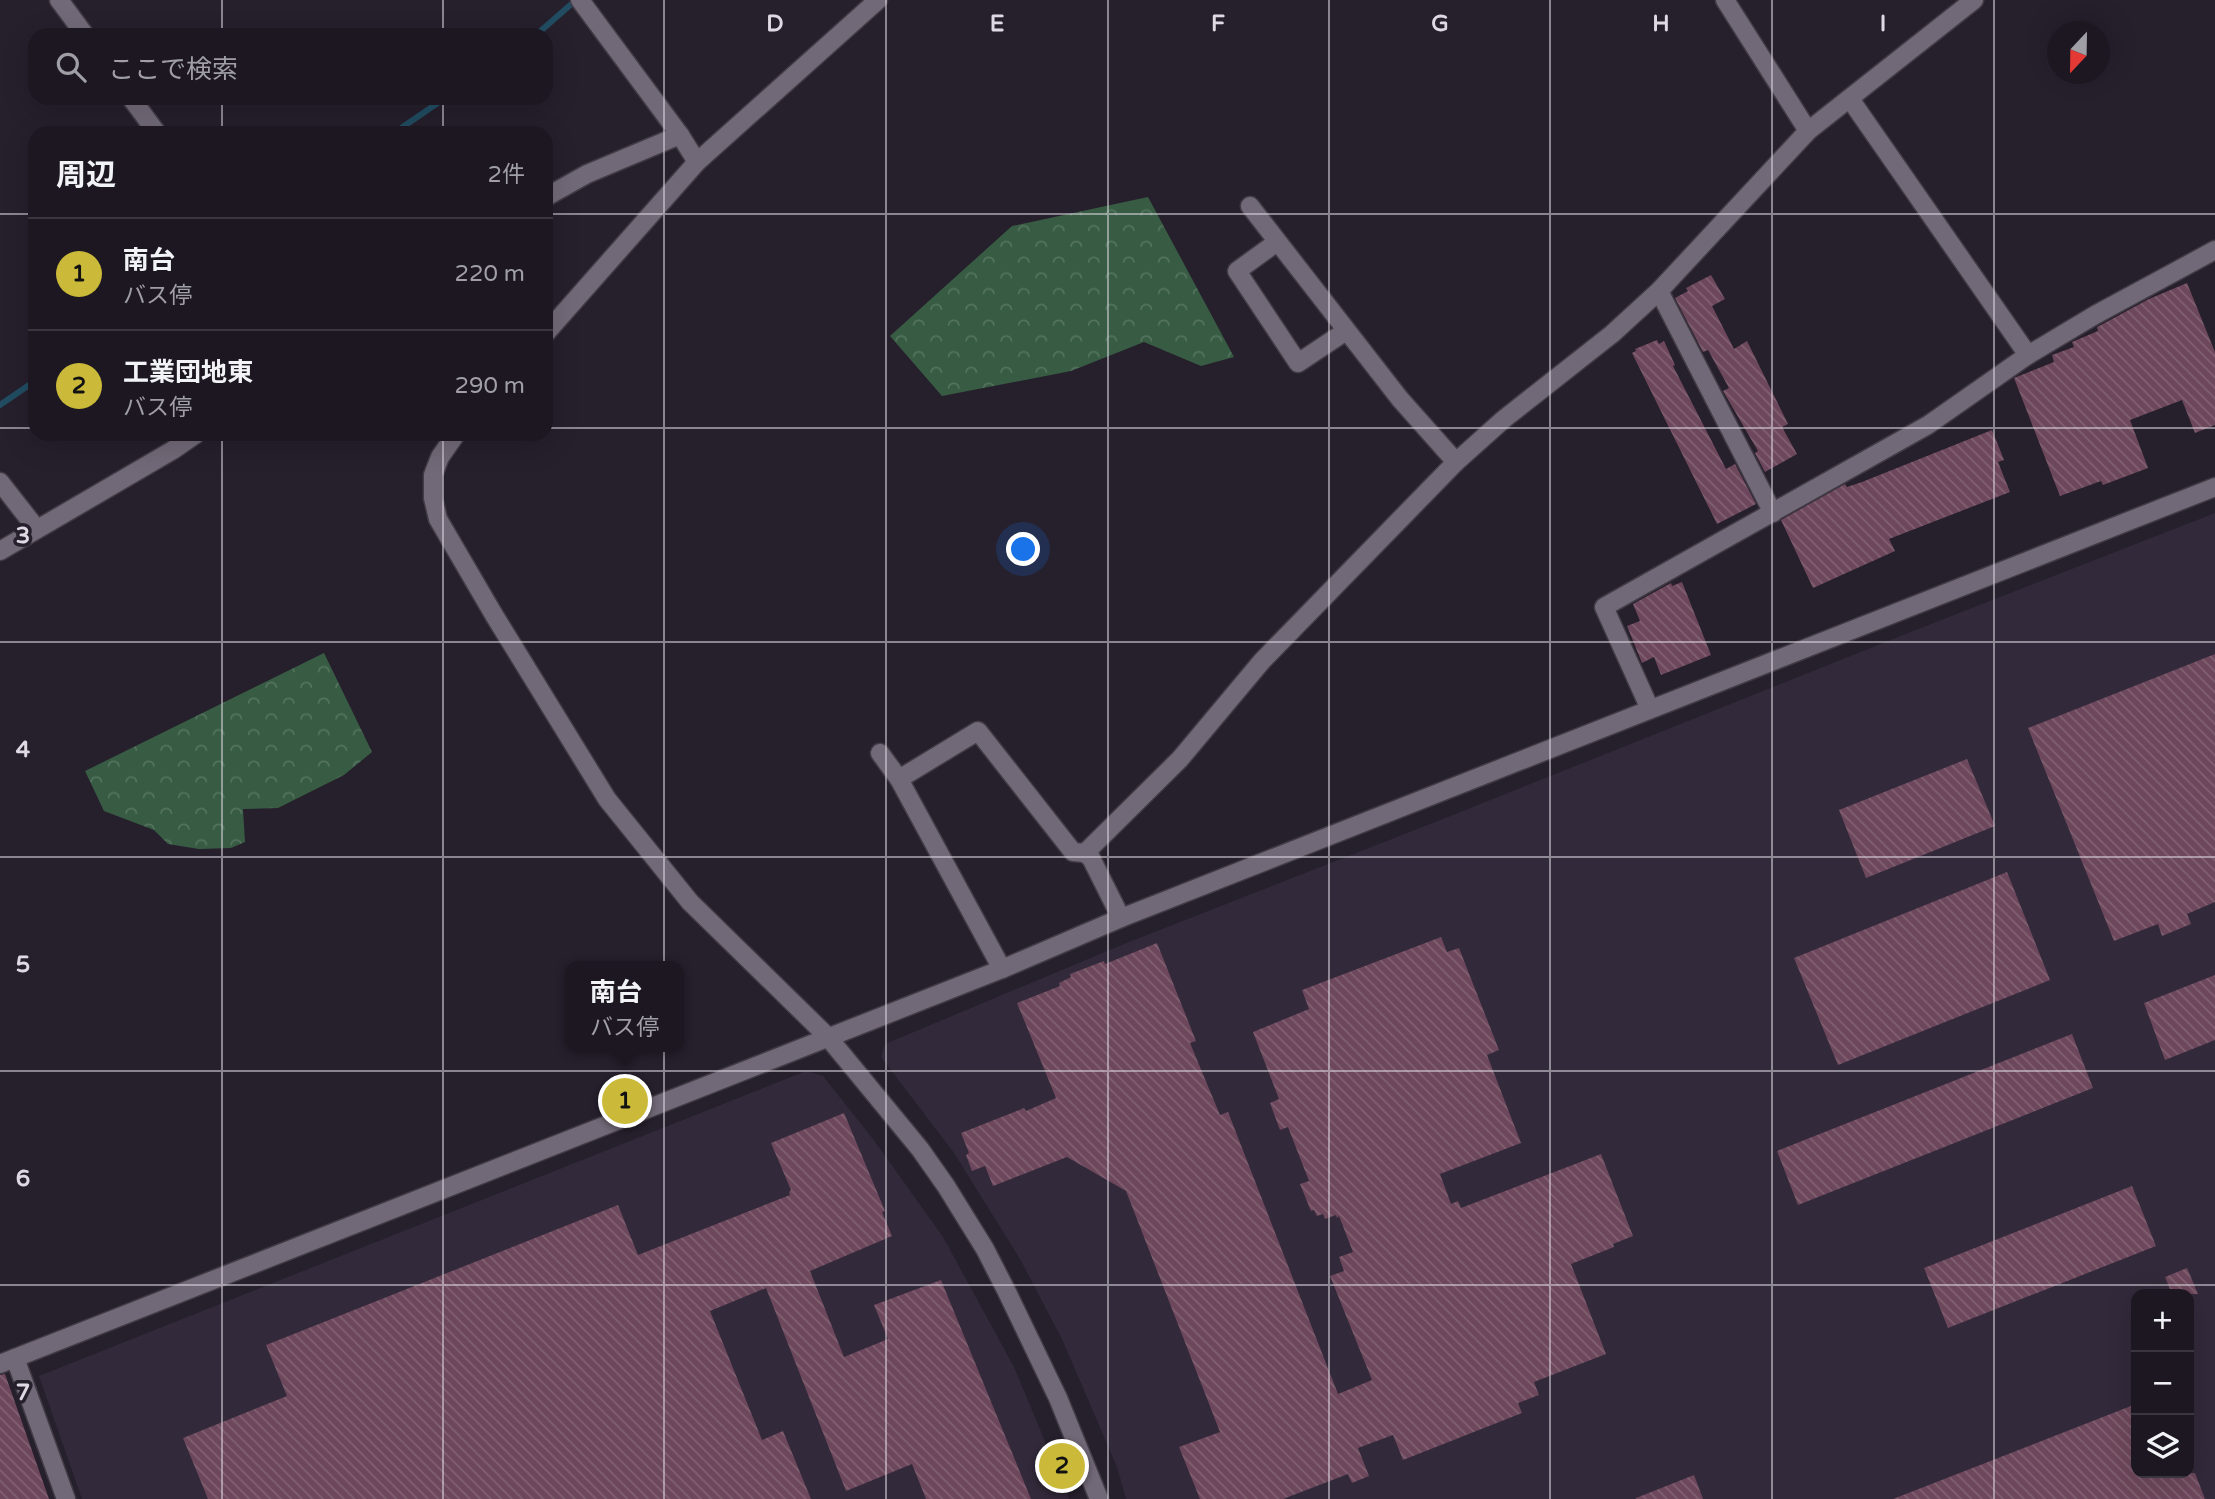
<!DOCTYPE html>
<html lang="ja">
<head>
<meta charset="utf-8">
<style>
  :root { --surface:#1c1721; --page:#29242e; --text:#f1f3f6; --muted:#a09fa5; --line:#3a363f; --accent:#cbba39 }
  body { margin:0; font-family:"Varela Round","Noto Sans JP",sans-serif; background:var(--page); color:var(--text) }
  .controls { position:absolute; right:21px; bottom:21px; display:grid; overflow:hidden; border-radius:14px; box-shadow:0 7px 28px #0002 }
  .controls button { width:63px; height:63px; display:grid; place-items:center; padding:0; border:0; border-bottom:2px solid var(--line); background:var(--surface); color:var(--text); font:35px sans-serif }
  .compass { position:absolute; left:2047px; top:21px; width:63px; height:63px; border-radius:50%; background:var(--surface); box-shadow:0 7px 28px #0002; rotate:202deg }
  .you { position:absolute; left:1024px; top:550px; width:24px; height:24px; margin:-18px; border:5px solid #fff; border-radius:50%; background:#1a73e8; box-shadow:0 0 0 10px #1a73e833 }
  .badge { display:grid; place-items:center; width:46px; height:46px; border-radius:50%; background:var(--accent); color:#111; font-size:23px; font-weight:700 }
  .pin { position:absolute; translate:-50% -50%; border:4px solid #fff; box-shadow:0 2px 7px #0006 }
  .popup { position:absolute; left:565px; top:961px; width:119px; height:91px; box-sizing:border-box; display:grid; place-content:center; border-radius:14px; background:var(--surface); filter:drop-shadow(0 2px 5px #0005); font-size:23px; white-space:nowrap; color:var(--muted) }
  .popup b { font-size:26px; color:var(--text) }
  .popup::after { content:''; position:absolute; left:50%; top:100%; margin-left:-14px; border:14px solid transparent; border-top-color:var(--surface) }
  .list { margin:0; padding:0; list-style:none }
  h2 { display:flex; justify-content:space-between; align-items:center; height:91px; margin:0; padding:0 28px; font-size:30px }
  h2 small { font-size:23px; font-weight:400; color:var(--muted) }
  .list li { display:grid; grid-template-columns:46px 1fr auto; gap:21px; align-items:center; box-sizing:border-box; height:112px; padding:0 28px; border-top:2px solid var(--line) }
  .list b { display:block; font-size:26px; white-space:nowrap }
  .list p { margin:0; font-size:23px; white-space:nowrap; color:var(--muted) }
  .list em { font-size:23px; font-style:normal; color:var(--muted) }
  .icon { flex:none; width:38px; height:38px; fill:none; stroke:currentColor; stroke-width:2; stroke-linecap:round; stroke-linejoin:round }
  .map { position:relative; flex:none; width:2215px; height:1499px; overflow:hidden }
  .search { position:absolute; background:var(--surface); box-shadow:0 7px 28px #0002; left:28px; top:28px; width:525px; height:77px; display:flex; align-items:center; gap:18px; box-sizing:border-box; padding:0 24px; border-radius:21px; color:var(--muted); font-size:26px }
  .panel { position:absolute; background:var(--surface); box-shadow:0 7px 28px #0002; left:28px; top:126px; width:525px; height:315px; border-radius:21px }
  .map>svg:first-child { display:block }
</style>
</head>
<body>
<div class="map">
<svg width="2215" height="1499" viewBox="0 0 2215 1499">
  <defs>
    <pattern id="forest-crowns" width="20" height="18" patternUnits="userSpaceOnUse" patternTransform="scale(1.75)"><rect width="20" height="18" fill="#375c43"/><path d="M2 6a3 3 0 1 1 6 0M12 15a3 3 0 1 1 6 0" fill="none" stroke="#54735e"/></pattern>
    <pattern id="building-back-hatch" width="6" height="6" patternUnits="userSpaceOnUse" patternTransform="scale(1.75)"><rect width="6" height="6" fill="#6d475b"/><path d="M-1 5l2 2M0 0l6 6M5-1l2 2" fill="none" stroke="#816172"/></pattern>
  </defs>
  <rect width="100%" height="100%" fill="#261f2c"/>
  <g fill="#32293a" fill-rule="evenodd">
    <path d="M2215 513V1499H1126L1117 1467 1062 1339 1020 1259 954 1153 881 1057 885 1044 1124 944 1453 815 1903 635ZM2136 1294H2189V1473H2136Z"/>
    <polygon points="806,1071 823,1076 873,1139 943,1237 1014,1367 1069,1499 82,1499 39,1376"/>
  </g>
  <g fill="url(#forest-crowns)">
    <polygon points="1148,197 1234,357 1201,366 1144,342 1071,371 942,396 890,336 1012,226"/>
    <polygon points="324,653 372,752 344,775 278,808 243,809 245,842 231,848 199,849 168,844 154,830 104,811 85,771"/>
  </g>
  <g fill="none" stroke-linecap="round" stroke-linejoin="round">
    <g stroke="#214c61" stroke-width="6">
      <polyline points="536,35 576,0"/>
      <polyline points="394,133 445,98"/>
      <polyline points="0,405 35,381"/>
    </g>
  </g>
  <g fill="url(#building-back-hatch)">
    <polygon points="1711,275 1725,299 1712,306 1734,349 1747,341 1788,424 1782,427 1797,454 1765,472 1755,453 1758,451 1723,391 1729,388 1708,350 1703,352 1675,298 1688,291 1686,288"/>
    <polygon points="2187,283 2215,352 2215,425 2195,433 2182,400 2130,420 2148,468 2103,485 2101,481 2060,496 2014,378 2054,362 2052,355 2074,347 2072,342 2098,331 2097,327 2101,325 2149,299"/>
    <polygon points="1657,340 1659,344 1664,341 1675,365 1673,366 1726,469 1735,464 1756,504 1717,524 1632,353 1636,351 1635,349"/>
    <polygon points="1992,430 2004,460 1998,462 2010,492 1889,539 1895,551 1813,588 1781,520 1845,484 1847,487 1862,482"/>
    <polygon points="1682,582 1711,655 1661,675 1654,657 1642,663 1627,626 1640,621 1633,604 1671,583 1672,586"/>
    <polygon points="2215,654 2215,902 2187,914 2191,924 2162,936 2158,924 2114,941 2028,728"/>
    <polygon points="1967,759 1995,826 1866,878 1839,810"/>
    <polygon points="2007,872 2050,980 1838,1065 1794,958"/>
    <polygon points="1441,937 1447,952 1459,948 1499,1050 1487,1055 1521,1143 1440,1174 1451,1204 1458,1201 1461,1208 1601,1154 1633,1236 1613,1244 1614,1247 1571,1264 1606,1354 1534,1382 1539,1395 1518,1403 1522,1413 1403,1460 1393,1435 1358,1448 1369,1476 1352,1483 1348,1474 1283,1499 1200,1499 1179,1447 1220,1432 1126,1191 1067,1157 993,1186 985,1166 972,1171 966,1155 969,1153 961,1133 1024,1108 1026,1111 1056,1098 1017,1003 1060,986 1059,983 1071,977 1070,974 1104,961 1105,964 1157,943 1196,1041 1190,1043 1220,1115 1228,1112 1338,1394 1372,1380 1330,1276 1344,1271 1339,1257 1353,1252 1339,1216 1337,1218 1336,1215 1325,1219 1323,1214 1317,1216 1314,1210 1311,1211 1300,1184 1309,1181 1288,1127 1280,1130 1270,1103 1279,1099 1253,1032 1309,1009 1302,990"/>
    <polygon points="2215,975 2215,1040 2165,1060 2144,1003"/>
    <polygon points="2072,1034 2093,1088 1798,1205 1777,1151"/>
    <polygon points="844,1113 885,1211 882,1212 892,1236 810,1271 844,1357 888,1339 874,1305 941,1280 1031,1499 926,1499 912,1464 846,1491 766,1288 710,1311 762,1440 783,1431 811,1499 208,1499 183,1438 287,1396 266,1345 618,1205 638,1255 790,1195 789,1192 791,1190 771,1143"/>
    <polygon points="2132,1186 2156,1246 1948,1328 1924,1268"/>
    <polygon points="2187,1268 2198,1294 2172,1294 2165,1277"/>
    <polygon points="5,1374 49,1499 0,1499 0,1375"/>
    <polygon points="2136,1404 2136,1473 2195,1473 2205,1499 1893,1499"/>
    <polygon points="1694,1475 1703,1499 1636,1499 1636,1498"/>
  </g>
  <g fill="none" stroke-linecap="round" stroke-linejoin="round">
    <defs>
      <g id="minor">
        <polyline points="59,0 85,35"/>
        <polyline points="1725,0 1808,131"/>
        <polyline points="131,98 157,133"/>
        <polyline points="1850,99 2028,355"/>
        <polyline points="546,197 587,174 680,135"/>
        <polyline points="1250,206 1400,399 1456,462"/>
        <polyline points="1277,242 1237,271 1298,363 1346,331"/>
        <polyline points="1659,291 1773,513"/>
        <polyline points="0,482 36,528"/>
        <polyline points="0,551 173,450 196,434"/>
        <polyline points="1650,709 1604,607 1928,425 2028,355 2095,315 2215,250"/>
        <polyline points="880,753 899,779 1002,969"/>
        <polyline points="899,779 978,731 1073,852 1085,853"/>
        <polyline points="1121,918 1091,858 1085,853 1180,759 1262,661 1456,462 1504,419 1612,334 1659,291 1808,131 1974,0"/>
      </g>
      <g id="tertiary">
        <polyline points="580,0 680,135 697,162"/>
        <polyline points="546,333 697,162 878,0"/>
        <polyline points="456,434 440,457 433,475 433,498 438,519 494,615 607,799 690,902 827,1036 920,1149 946,1186 985,1249 1007,1292 1058,1398 1099,1499"/>
        <polyline points="15,1358 66,1499"/>
        <polyline points="0,1364 1002,969 1121,918 2215,487"/>
      </g>
    </defs>
    <use href="#minor" stroke="#413b45" stroke-width="21"/>
    <use href="#tertiary" stroke="#413b45" stroke-width="21"/>
    <use href="#minor" stroke="#726978" stroke-width="18"/>
    <use href="#tertiary" stroke="#726978" stroke-width="18"/>
  </g>
  <path fill="none" stroke="#ded9e2" stroke-width="2" stroke-opacity="0.55" d="M222 0V35M443 0V35M664 0V1499M886 0V1499M1108 0V1499M1329 0V1499M1550 0V1499M1772 0V1499M1994 0V1499M222 98V133M443 98V133M0 214H35M546 214H2215M0 428H35M546 428H2215M222 434V1499M443 434V1499M0 642H2215M0 857H2215M0 1071H2215M0 1285H2215"/>
  <g font-size="23" text-anchor="middle" font-weight="bold" fill="#ded9e2" stroke="#261f2c" stroke-width="7" stroke-linejoin="round" paint-order="stroke">
    <text x="775" y="31">D</text>
    <text x="997" y="31">E</text>
    <text x="1218" y="31">F</text>
    <text x="1440" y="31">G</text>
    <text x="1661" y="31">H</text>
    <text x="1883" y="31">I</text>
    <text x="23" y="543">3</text>
    <text x="23" y="757">4</text>
    <text x="23" y="972">5</text>
    <text x="23" y="1186">6</text>
    <text x="23" y="1400">7</text>
  </g>
</svg>
<div class="controls">
<button>+</button>
<button>−</button>
<button><svg class="icon" aria-label="layers" viewBox="0 0 24 24"><path d="M12 4l9 5-9 5-9-5zM3 14l9 5 9-5"/></svg></button>
</div>
<svg class="compass" viewBox="-18 -18 36 36"><path d="M0-13l5 13h-10z" fill="#e53935"/><path d="M0 13l5-13h-10z" fill="#a09fa5"/></svg>
<div class="you"></div>
<div class="pin badge" style="left:625px;top:1101px">1</div>
<div class="popup"><b>南台</b>バス停</div>
<div class="pin badge" style="left:1062px;top:1466px">2</div>
<div class="search"><svg class="icon" aria-label="search" viewBox="0 0 24 24"><circle cx="10" cy="10" r="6"/><path d="M15 15l6 6"/></svg>ここで検索</div>
<section class="panel">
<h2>周辺<small>2件</small></h2>
<ul class="list">
<li><span class="badge">1</span><div><b>南台</b><p>バス停</p></div><em>220 m</em></li>
<li><span class="badge">2</span><div><b>工業団地東</b><p>バス停</p></div><em>290 m</em></li>
</ul>
</section>
</div>
</body>
</html>
